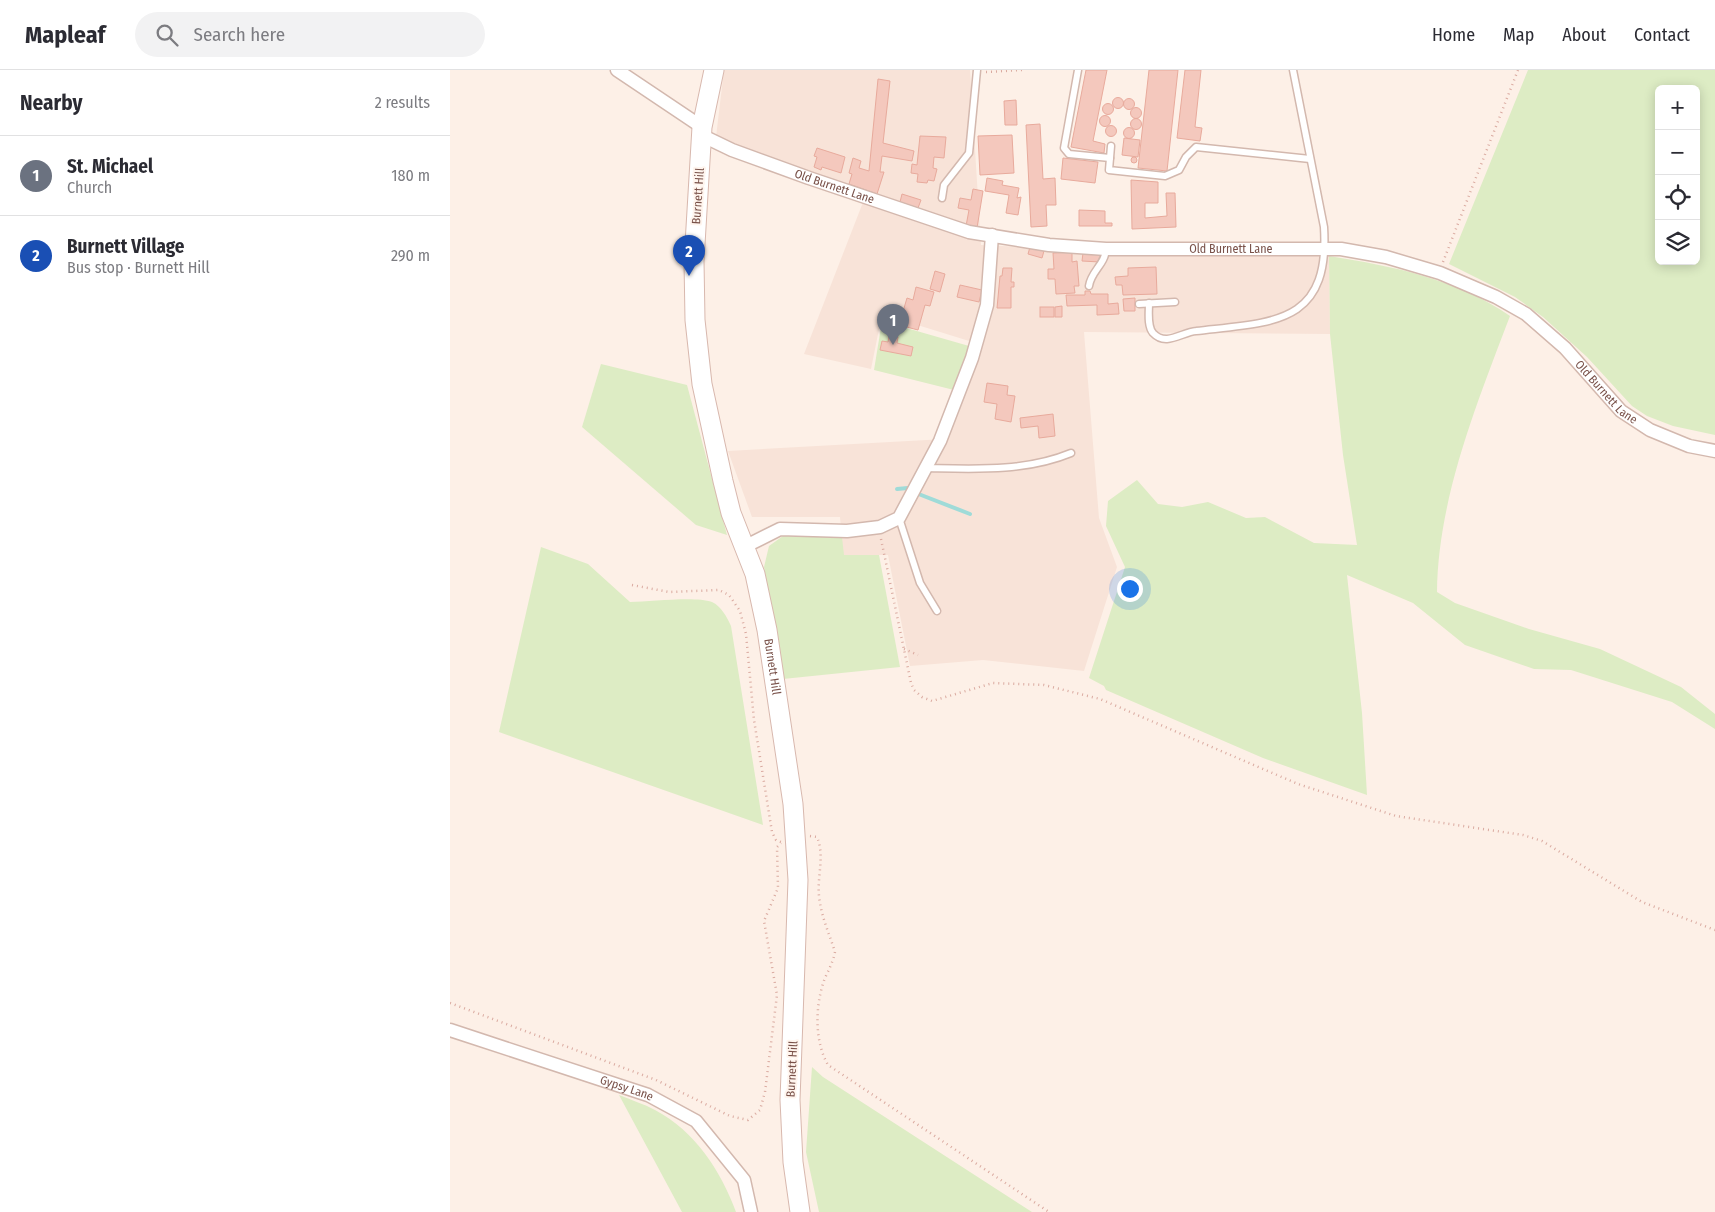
<!DOCTYPE html>
<html lang="en">
<head>
<meta charset="utf-8">
<style>
  :root { --surface:#fff; --page:#f2f2f3; --text:#2b2b33; --muted:#7c7c81; --line:#e1e1e2; --accent:#ed4947 }
  body { margin:0; font-family:"Fira Sans Condensed",sans-serif; background:var(--page); color:var(--text) }
  .controls { position:absolute; right:15px; top:15px; display:grid; overflow:hidden; border-radius:8px; box-shadow:0 2px 12px #0003 }
  .controls button { width:45px; height:45px; display:grid; place-items:center; padding:0; border:0; border-bottom:1px solid var(--line); background:var(--surface); color:var(--text); font:25px sans-serif }
  .you { position:absolute; left:679px; top:518px; width:18px; height:18px; margin:-12px; border:4px solid #fff; border-radius:50%; background:#1a73e8; box-shadow:0 0 0 8px #1a73e833 }
  .badge { display:grid; place-items:center; width:32px; height:32px; border-radius:50%; background:var(--accent); color:#fff; font-size:16px; font-weight:700 }
  .pin { position:absolute; translate:-50% -41px; filter:drop-shadow(0 1px 2px #0008) }
  .pin::after { content:''; position:absolute; top:26px; width:18px; height:15px; background:inherit; clip-path:polygon(0 0,100% 0,50% 100%) }
  .list { margin:0; padding:0; list-style:none }
  h2 { display:flex; justify-content:space-between; align-items:center; height:65px; margin:0; padding:0 20px; font-size:21px }
  h2 small { font-size:16px; font-weight:400; color:var(--muted) }
  .list li { display:grid; grid-template-columns:32px 1fr auto; gap:15px; align-items:center; box-sizing:border-box; height:80px; padding:0 20px; border-top:1px solid var(--line) }
  .list b { display:block; font-size:19px; white-space:nowrap }
  .list p { margin:0; font-size:16px; white-space:nowrap; color:var(--muted) }
  .list em { font-size:16px; font-style:normal; color:var(--muted) }
  .icon { flex:none; width:28px; height:28px; fill:none; stroke:currentColor; stroke-width:2; stroke-linecap:round; stroke-linejoin:round }
  .map { position:relative; flex:none; width:1265px; height:1142px; overflow:hidden }
  header { display:flex; align-items:center; gap:30px; box-sizing:border-box; height:70px; padding:0 25px; background:var(--surface); border-bottom:1px solid var(--line) }
  header strong { font-size:24px }
  nav { display:flex; gap:28px; margin-inline-start:auto; font-size:18px }
  .search { width:350px; height:45px; background:var(--page); display:flex; align-items:center; gap:12px; box-sizing:border-box; padding:0 18px; border-radius:28px; color:var(--muted); font-size:19px }
  main { display:flex }
  aside { flex:1; background:var(--surface) }
  .map>svg:first-child { display:block }
</style>
</head>
<body>
<header>
<strong>Mapleaf</strong>
<div class="search"><svg class="icon" aria-label="search" viewBox="0 0 24 24"><circle cx="10" cy="10" r="6"/><path d="M15 15l6 6"/></svg>Search here</div>
<nav><a>Home</a><a>Map</a><a>About</a><a>Contact</a></nav>
</header>
<main>
<aside>
<h2>Nearby<small>2 results</small></h2>
<ul class="list">
<li><span class="badge" style="background:#6b7280">1</span><div><b>St. Michael</b><p>Church</p></div><em>180 m</em></li>
<li><span class="badge" style="background:#1a4fb4">2</span><div><b>Burnett Village</b><p>Bus stop · Burnett Hill</p></div><em>290 m</em></li>
</ul>
</aside>
<div class="map">
<svg width="1265" height="1142" viewBox="0 0 1265 1142">
  <rect width="100%" height="100%" fill="#fdf0e7"/>
  <polygon fill="#f8e3d8" points="274,0 520,0 531,175 748,185 879,186 880,264 634,262 649,448 667,497 634,601 533,590 460,596 438,485 393,485 390,447 302,447 278,381 495,369 532,275 432,244 421,299 354,284 417,122 266,67"/>
  <g fill="#ddecc4" fill-rule="evenodd">
    <path d="M1078 0H1265V365L1223 356 1197 346 1182 336 1137 287 1093 247 1065 227 999 194ZM1209 19H1246V191H1209Z"/>
    <path d="M879 186C942 196 1007 209 1060 246 1027 333 988 428 987 522L1005 533 1079 559 1150 579 1231 617 1265 644V659L1222 632 1121 600 1084 599 1015 575 963 533 897 505 912 643 917 725 813 688 656 620 654 616 639 608 675 497 656 456 658 431 687 410 708 434 732 437 758 432 796 448 815 447 864 473 907 475 893 385 880 264Z"/>
    <polygon points="432,251 519,276 504,320 424,300"/>
    <polygon points="151,294 237,315 277,465 246,455 132,357"/>
    <polygon points="333,466 392,467 394,485 429,485 450,597 333,609 314,497 319,476"/>
    <path d="M91 477 138 494 180 532C201 532 244 526 262 532 271 536 277 547 281 556L313 755 49 662Z"/>
    <polygon points="362,997 373,1007 582,1142 369,1142 356,1082"/>
    <path d="M169 1025C181 1030 194 1034 205 1040 245 1061 271 1101 286 1142H232Z"/>
  </g>
  <g fill="none" stroke-linecap="round" stroke-linejoin="round">
    <g stroke="#9fdbd8" stroke-width="4">
      <polyline points="447,419 458,418"/>
      <polyline points="466,423 520,444"/>
    </g>
  </g>
  <g fill="#f4c8bd" stroke="#e8aa9c">
    <polygon points="636,0 657,0 643,71 655,74 654,83 621,77"/>
    <polygon points="699,0 728,0 717,101 688,98"/>
    <polygon points="735,0 751,0 745,57 752,58 750,71 727,68"/>
    <polygon points="428,9 440,11 433,73 464,81 462,91 432,86 430,102 434,102 427,124 399,114 402,104 399,103 403,88 411,91 409,98 419,101"/>
    <circle cx="668" cy="33" r="5.5"/>
    <circle cx="679" cy="34" r="5.5"/>
    <polygon points="566,30 567,55 555,55 554,31"/>
    <circle cx="658" cy="39" r="5.5"/>
    <circle cx="686" cy="43" r="5.5"/>
    <circle cx="655" cy="51" r="5.5"/>
    <circle cx="686" cy="54" r="5.5"/>
    <polygon points="590,54 593,109 605,108 606,135 596,135 597,156 581,157 576,55"/>
    <circle cx="661" cy="61" r="5.5"/>
    <circle cx="679" cy="63" r="5.5"/>
    <polygon points="562,65 564,103 530,105 528,66"/>
    <polygon points="470,66 496,67 494,88 484,87 483,98 487,99 484,111 478,110 477,113 467,112 468,104 461,103 462,94 467,95"/>
    <polygon points="674,68 690,70 688,87 672,85"/>
    <polygon points="367,78 395,87 391,103 372,97 371,100 364,97 367,87 364,86"/>
    <circle cx="684" cy="90" r="3"/>
    <polygon points="613,88 648,92 645,113 611,109"/>
    <polygon points="537,108 553,111 552,115 569,118 567,128 571,127 568,145 556,143 559,125 535,121"/>
    <polygon points="681,110 708,112 708,133 695,133 695,148 717,146 716,123 725,123 726,157 682,159"/>
    <polygon points="523,119 533,121 527,158 516,156 519,140 508,138 510,128 521,130"/>
    <polygon points="452,124 471,130 468,138 450,132"/>
    <polygon points="629,140 655,141 655,153 662,153 662,156 629,156"/>
    <polygon points="580,177 594,181 592,188 578,184"/>
    <polygon points="622,182 622,192 627,191 629,216 624,216 625,223 606,224 605,209 598,209 598,199 604,199 603,183"/>
    <polygon points="633,183 651,184 650,192 632,191"/>
    <polygon points="706,197 707,224 673,225 672,215 666,215 665,207 678,206 678,198"/>
    <polygon points="553,198 562,198 561,212 564,212 564,217 561,217 561,238 547,238 550,206 552,206"/>
    <polygon points="485,201 495,204 490,222 480,219"/>
    <polygon points="510,215 532,220 529,232 507,227"/>
    <polygon points="466,217 484,222 480,236 475,235 468,260 449,255 457,228 463,230"/>
    <polygon points="635,221 640,221 641,224 658,224 658,234 668,233 669,244 647,245 647,235 617,236 616,225 635,225"/>
    <polygon points="685,228 685,241 674,241 673,229"/>
    <polygon points="612,236 612,247 605,247 605,237"/>
    <rect x="590" y="237" width="14" height="10"/>
    <polygon points="439,266 448,267 447,273 463,277 461,286 430,280 432,271 438,272"/>
    <polygon points="537,313 558,316 557,325 565,326 561,352 545,349 547,334 534,332"/>
    <polygon points="603,344 605,366 589,368 588,356 571,358 570,348"/>
  </g>
  <g fill="none" stroke-linecap="round" stroke-linejoin="round">
    <defs>
      <g id="lane">
        <polyline points="628,0 614,78 619,84 660,88"/>
        <polyline points="661,76 659,100 715,106 729,100 736,87 746,77 860,89"/>
        <polyline points="492,128 494,115 519,83 527,0"/>
        <path d="M639 216C641 201 655 195 656 179"/>
        <path d="M699 233C699 242 697 256 703 263 716 277 732 262 746 261 824 252 880 255 874 157L843 0"/>
        <polyline points="689,234 725,232"/>
        <path d="M476 398C524 399 575 402 621 383"/>
        <polyline points="449,448 470,513 487,541"/>
      </g>
      <g id="street">
        <polyline points="167,0 252,57"/>
        <path id="s1" d="M253 66 282 80 359 108 519 162 599 175 656 179H891L936 187 990 203 1046 227 1076 244 1115 278 1171 341 1200 360 1239 376 1265 381"/>
        <polyline points="294,477 330,459 397,461 430,457 449,448 490,371 522,288 537,235 542,165"/>
        <path id="s2" d="M0 960 198 1025 246 1051 294 1110 301 1142"/>
      </g>
      <g id="secondary">
        <path id="s3" d="M264 0 252 57 244 191 245 250 252 314 273 411 281 443 305 504 317 560 343 734 348 810 340 1030 343 1092 350 1142"/>
      </g>
    </defs>
    <use href="#lane" stroke="#d3b8ae" stroke-width="9"/>
    <use href="#street" stroke="#d3b8ae" stroke-width="15"/>
    <use href="#secondary" stroke="#d8b8ae" stroke-width="21"/>
    <g stroke="#daaaa0" stroke-width="2.5" stroke-dasharray="1 4" stroke-linecap="butt">
      <polyline points="536,2 572,0"/>
      <polyline points="993,192 1068,0"/>
      <polyline points="431,469 461,613 464,620 472,627 482,631 543,613 594,615 650,629 848,714 946,746 1073,765 1092,771 1192,832 1265,860"/>
      <polyline points="182,515 219,522 269,520 279,525 290,541 296,564 304,650 322,762 326,770 331,772"/>
      <polyline points="454,579 468,585"/>
      <path d="M360 766 367 767C375 786 367 806 369 826 371 846 379 863 385 882 383 892 379 899 375 908 365 934 364 971 378 995L599 1142"/>
      <polyline points="0,933 206,1010 280,1046 298,1050 310,1040 315,1022 327,925 314,851 328,818 327,777 331,773"/>
    </g>
    <use href="#lane" stroke="#fff" stroke-width="6"/>
    <use href="#street" stroke="#fff" stroke-width="12"/>
    <use href="#secondary" stroke="#fff" stroke-width="19"/>
  </g>
  <g text-anchor="middle" stroke-width="4" stroke-linejoin="round" paint-order="stroke">
    <g font-size="12" fill="#795149" stroke="#fff5ee">
      <text dy="4" stroke="none"><textPath href="#s1" startOffset="141">Old Burnett Lane</textPath></text>
      <text transform="translate(248 126) rotate(-86)" y="4">Burnett Hill</text>
      <text dy="4" stroke="none"><textPath href="#s1" startOffset="546">Old Burnett Lane</textPath></text>
      <text dy="4" stroke="none"><textPath href="#s1" startOffset="966">Old Burnett Lane</textPath></text>
      <text dy="4" stroke="none"><textPath href="#s3" startOffset="608">Burnett Hill</textPath></text>
      <text transform="translate(342 999) rotate(-87)" y="4">Burnett Hill</text>
      <text dy="4" stroke="none"><textPath href="#s2" startOffset="186">Gypsy Lane</textPath></text>
    </g>
  </g>
</svg>
<div class="controls">
<button>+</button>
<button>−</button>
<button><svg class="icon" aria-label="locate" viewBox="0 0 24 24"><circle cx="12" cy="12" r="6"/><path d="M12 2v4M12 18v4M2 12h4M18 12h4"/></svg></button>
<button><svg class="icon" aria-label="layers" viewBox="0 0 24 24"><path d="M12 4l9 5-9 5-9-5zM3 14l9 5 9-5"/></svg></button>
</div>
<div class="you"></div>
<div class="pin badge" style="left:443px;top:275px;background:#6b7280">1</div>
<div class="pin badge" style="left:239px;top:206px;background:#1a4fb4">2</div>
</div>
</main>
</body>
</html>
